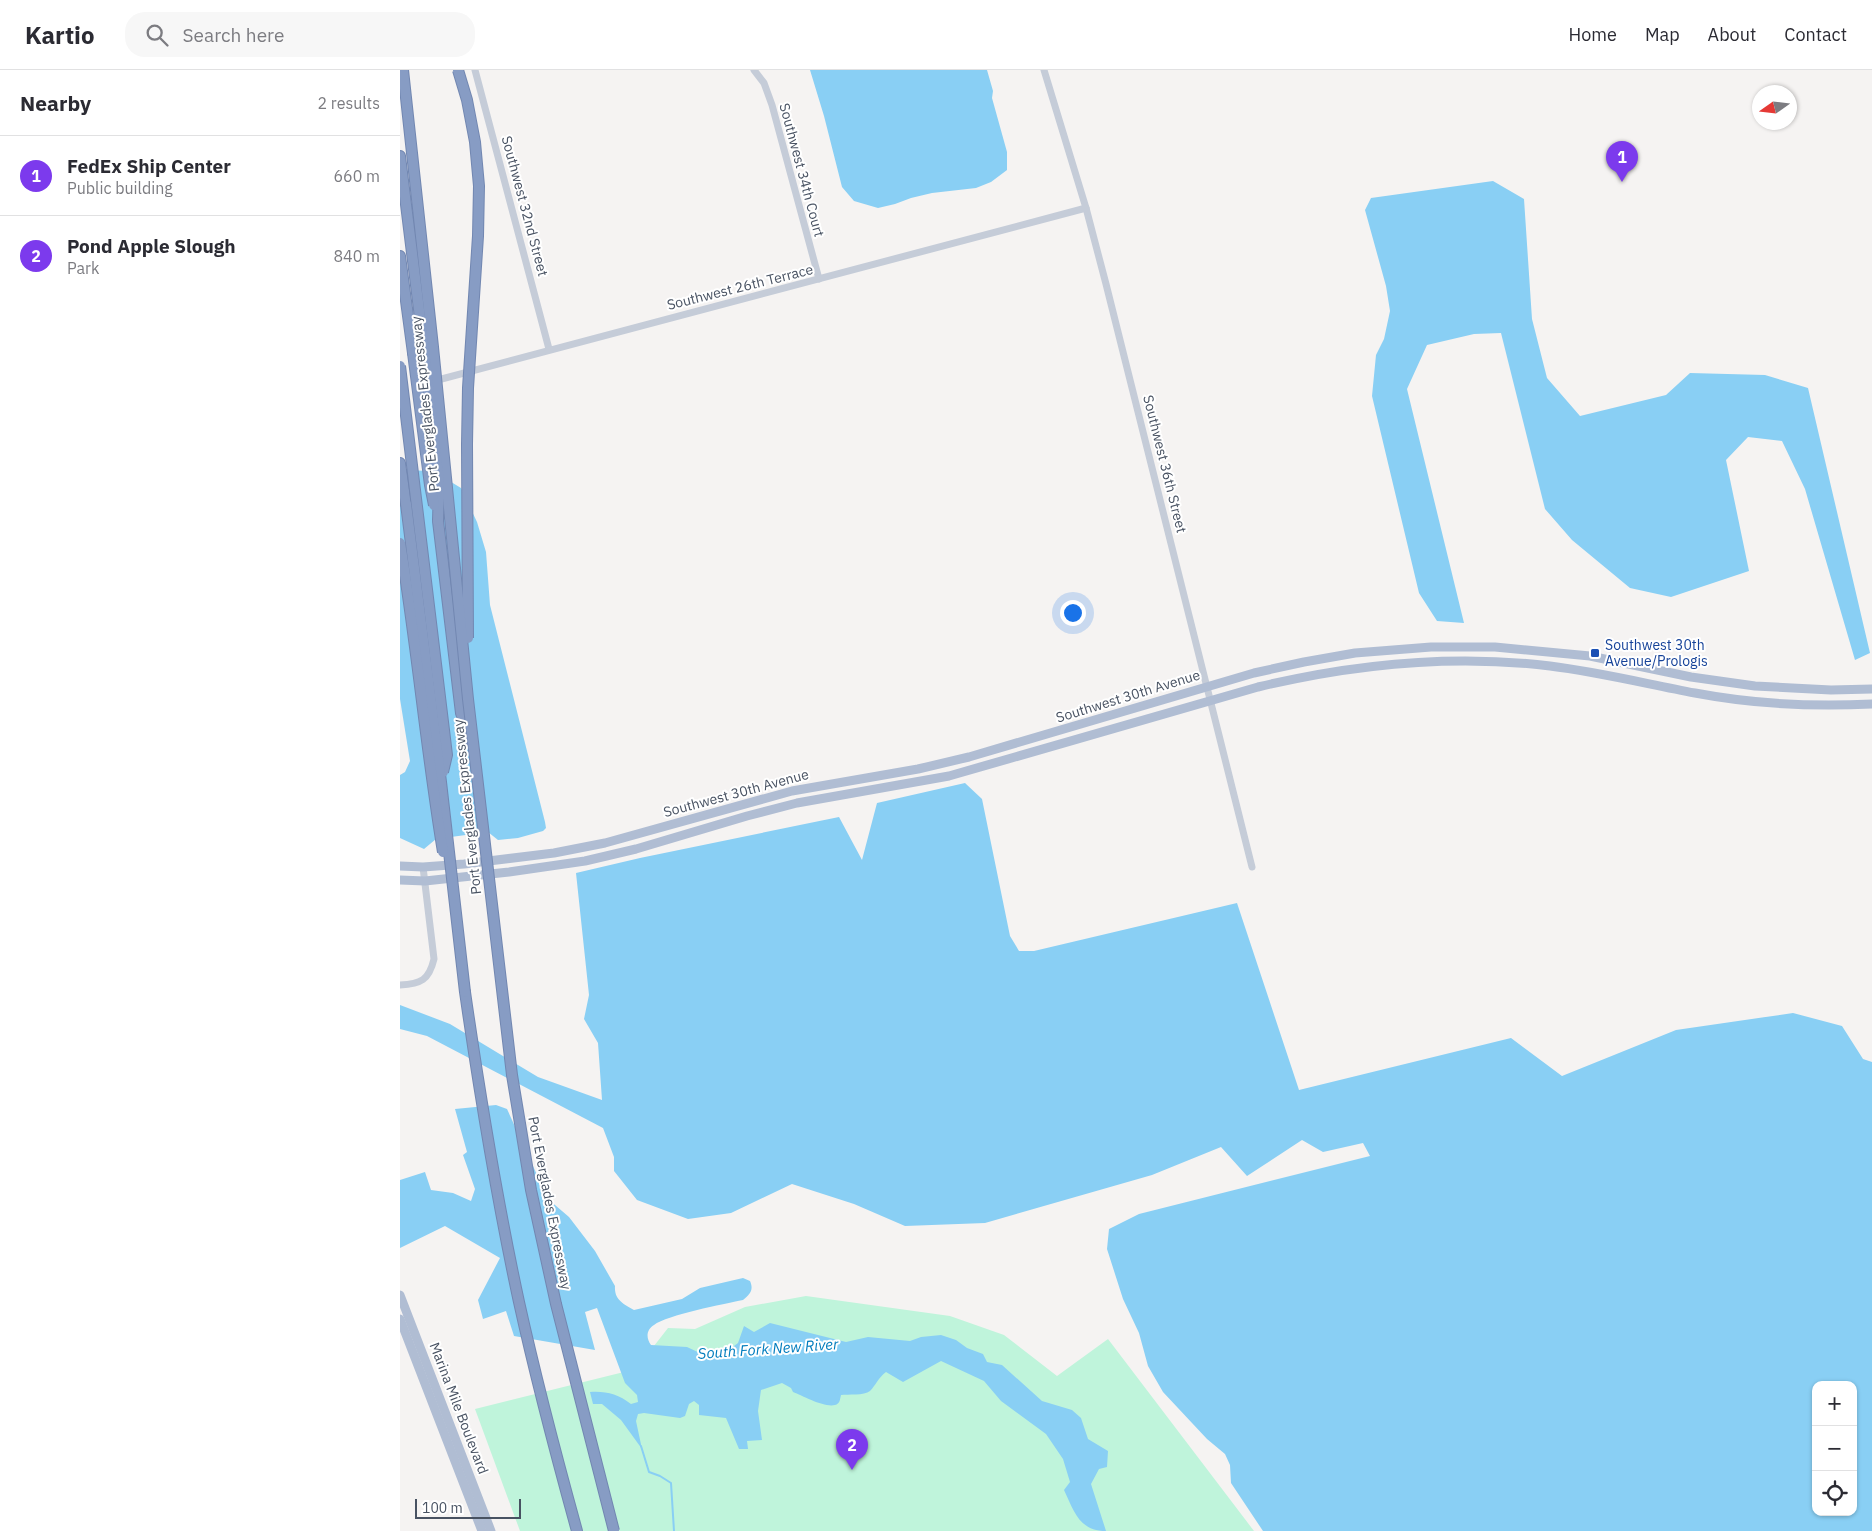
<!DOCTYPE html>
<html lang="en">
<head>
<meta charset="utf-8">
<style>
  :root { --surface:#fff; --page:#f7f7f7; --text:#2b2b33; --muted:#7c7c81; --line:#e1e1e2; --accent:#7c3aed }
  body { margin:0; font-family:"IBM Plex Sans",sans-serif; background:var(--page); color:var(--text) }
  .controls { position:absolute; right:15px; bottom:15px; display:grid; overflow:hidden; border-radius:10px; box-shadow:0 1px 4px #0004 }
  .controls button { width:45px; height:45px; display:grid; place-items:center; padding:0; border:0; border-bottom:1px solid var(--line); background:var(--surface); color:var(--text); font:25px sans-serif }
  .compass { position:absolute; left:1352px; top:15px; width:45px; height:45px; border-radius:50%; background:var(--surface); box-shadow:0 1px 4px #0004; rotate:256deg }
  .scale { position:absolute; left:15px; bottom:12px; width:106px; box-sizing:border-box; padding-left:5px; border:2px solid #485262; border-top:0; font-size:14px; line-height:18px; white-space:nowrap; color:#485262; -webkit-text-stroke:4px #fff; paint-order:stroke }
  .you { position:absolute; left:672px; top:542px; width:18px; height:18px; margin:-12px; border:4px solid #fff; border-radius:50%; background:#1a73e8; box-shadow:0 0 0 8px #1a73e833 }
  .badge { display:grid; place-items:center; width:32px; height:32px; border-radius:50%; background:var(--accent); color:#fff; font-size:16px; font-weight:700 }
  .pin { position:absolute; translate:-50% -41px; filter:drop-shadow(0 1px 2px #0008) }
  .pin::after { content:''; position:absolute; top:26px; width:18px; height:15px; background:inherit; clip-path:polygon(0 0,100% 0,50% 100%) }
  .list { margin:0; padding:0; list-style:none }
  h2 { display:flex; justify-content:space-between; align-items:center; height:65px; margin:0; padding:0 20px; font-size:21px }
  h2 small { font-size:16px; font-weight:400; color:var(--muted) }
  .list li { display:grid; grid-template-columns:32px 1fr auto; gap:15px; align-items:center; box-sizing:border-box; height:80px; padding:0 20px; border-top:1px solid var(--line) }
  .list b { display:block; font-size:19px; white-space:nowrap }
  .list p { margin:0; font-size:16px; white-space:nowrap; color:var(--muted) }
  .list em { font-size:16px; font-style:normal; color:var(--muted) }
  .icon { flex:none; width:28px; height:28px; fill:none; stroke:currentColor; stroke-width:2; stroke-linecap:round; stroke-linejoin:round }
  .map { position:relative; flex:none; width:1472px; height:1461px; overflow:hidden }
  header { display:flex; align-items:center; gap:30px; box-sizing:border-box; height:70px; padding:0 25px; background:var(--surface); border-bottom:1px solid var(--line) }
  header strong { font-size:24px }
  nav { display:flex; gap:28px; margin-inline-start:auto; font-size:18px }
  .search { width:350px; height:45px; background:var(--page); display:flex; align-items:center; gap:12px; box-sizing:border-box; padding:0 18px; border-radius:20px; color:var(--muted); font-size:19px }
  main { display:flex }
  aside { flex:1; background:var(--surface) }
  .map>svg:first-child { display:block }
</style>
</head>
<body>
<header>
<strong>Kartio</strong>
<div class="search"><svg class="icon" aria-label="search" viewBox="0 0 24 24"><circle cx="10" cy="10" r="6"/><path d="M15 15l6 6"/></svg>Search here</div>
<nav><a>Home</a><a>Map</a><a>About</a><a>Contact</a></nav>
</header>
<main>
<aside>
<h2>Nearby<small>2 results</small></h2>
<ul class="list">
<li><span class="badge">1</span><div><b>FedEx Ship Center</b><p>Public building</p></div><em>660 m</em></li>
<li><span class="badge">2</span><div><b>Pond Apple Slough</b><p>Park</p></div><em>840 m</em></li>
</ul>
</aside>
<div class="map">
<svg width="1472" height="1461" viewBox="0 0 1472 1461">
  <rect width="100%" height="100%" fill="#f5f3f2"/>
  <polygon fill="#bff4db" points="406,1226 550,1246 604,1265 657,1306 708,1269 854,1461 120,1461 75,1339 236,1299 268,1258 295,1259 345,1237"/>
  <g fill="#89cff4" fill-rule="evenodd">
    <polygon points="410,0 587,0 593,21 592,28 607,82 607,100 591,112 576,118 532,123 511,128 495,134 478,138 454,131 442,117 424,46"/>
    <polygon points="1093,111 1124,129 1132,249 1147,308 1180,346 1266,325 1290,303 1365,305 1408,318 1470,583 1455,590 1405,419 1382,371 1348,367 1326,390 1349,501 1271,527 1230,518 1172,470 1145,439 1101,263 1074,264 1027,275 1007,319 1064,553 1037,551 1019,523 972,326 976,285 984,269 990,241 986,216 965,140 971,128"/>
    <polygon points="0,400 33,401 61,418 77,452 86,482 90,535 145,752 146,758 143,761 118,768 98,770 88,762 36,769 24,779 0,768 0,705 5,702 10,691 0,629"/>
    <path d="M565 713 582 729 610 866 619 881H634L837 833 899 1020 1111 968 1162 1006 1276 960 1393 943 1442 956 1463 989 1472 992V1461H863L831 1413 830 1395 825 1384 807 1369 763 1322 748 1296 739 1263 723 1229 707 1179 709 1159 739 1144 970 1086 963 1073 923 1082 902 1070 847 1106 821 1077 752 1105 585 1153 505 1156 454 1134 392 1114 331 1143 288 1149 237 1130 214 1101V1087L203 1058 27 966 0 959V935L50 954 138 1007 202 1030 198 973 184 949 189 925 176 803 240 788 439 747 462 790 477 733ZM1416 1315H1453V1442H1416Z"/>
    <path d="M96 1035 107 1039 148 1129 169 1147 195 1181 215 1216C214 1230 224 1234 234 1240L282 1229 300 1218 343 1208 350 1211C354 1220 350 1224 343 1230 324 1234 267 1245 254 1255 246 1260 246 1268 251 1275L287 1277 302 1284 322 1285 338 1273 344 1256 354 1262 370 1253 446 1272 468 1267 510 1271 521 1267 541 1265 556 1270 567 1278 583 1284 587 1292 602 1295 642 1331 672 1340 681 1348 688 1369 708 1381 707 1397 699 1399 691 1414 706 1461C679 1461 674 1441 664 1420L670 1412 663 1389 646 1364 601 1331 584 1311 541 1291 503 1312 486 1302C478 1308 476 1315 470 1321 464 1326 448 1324 441 1325 440 1329 440 1334 435 1335 425 1338 403 1326 393 1322L391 1318 382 1313 361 1320 358 1341 362 1370 347 1371 348 1379H339L326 1348 299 1345V1335L294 1331 289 1334 285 1346 280 1348 244 1343 238 1344 236 1351 242 1379 221 1350 202 1334H193L190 1322C206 1321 218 1324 231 1334L238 1332 237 1325 225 1313 197 1238 185 1242 195 1280 114 1266 106 1241 83 1249 78 1230 100 1188 45 1156 0 1178V1110L25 1102 31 1120 53 1123 71 1131 75 1119 63 1085 67 1082 55 1039Z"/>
  </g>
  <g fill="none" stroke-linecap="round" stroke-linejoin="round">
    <polyline stroke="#89cff4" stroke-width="2" points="241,1376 249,1402 260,1406 271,1413 274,1461"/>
    <defs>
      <g id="highway">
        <polyline points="3,0 33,277"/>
        <polyline points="0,86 24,280"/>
        <polyline points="0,186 13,283"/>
        <polyline points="0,393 6,434"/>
        <polyline points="38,451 61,643 71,672"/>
        <path d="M65 922C80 1026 97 1130 119 1232 136 1309 156 1385 177 1461"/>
      </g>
    </defs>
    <use href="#highway" stroke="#7287b1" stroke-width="12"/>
    <g stroke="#c5ccd8" stroke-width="7">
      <polyline points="75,0 149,279"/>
      <polyline points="354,0 364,13 372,35 419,209"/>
      <polyline points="644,0 686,138 706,214 852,797"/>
      <polyline points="34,311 686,138"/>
      <path d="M0 915C21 914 29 910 34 889L23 797"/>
    </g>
    <g stroke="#b0bdd3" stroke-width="9">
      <polyline points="0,796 23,797 64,794 154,783 205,773 392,721 518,699 569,687 854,603 904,592 955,583 1031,577 1095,577 1190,586 1291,607 1355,616 1431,620 1472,619"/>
      <path d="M0 810 25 811 109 802 185 791 236 779 347 746 397 733 549 706 858 617C954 594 1052 584 1150 596 1199 602 1247 614 1295 623 1353 634 1413 637 1472 634"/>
      <polyline points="0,1225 91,1461"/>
      <polyline points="0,1249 82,1461"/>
    </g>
    <use href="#highway" stroke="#879cc4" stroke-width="10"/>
    <defs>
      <g id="highway-bridge">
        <polyline points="58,0 67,30 75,72 79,116 78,166 68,318 67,374 68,568"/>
        <polyline points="33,277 68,629 112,1005 131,1120 156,1234 214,1461"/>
        <polyline points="24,280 39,413 38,451"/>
        <polyline points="13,283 30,415 34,435"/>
        <polyline points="0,296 47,685 43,702"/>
        <polyline points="6,434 41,712 65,922"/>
        <path d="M0 473C17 576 26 679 43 782"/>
      </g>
    </defs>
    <use href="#highway-bridge" stroke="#7287b1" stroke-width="12" stroke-linecap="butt"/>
    <use href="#highway-bridge" stroke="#879cc4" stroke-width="10"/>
  </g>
  <rect fill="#1a4fb4" stroke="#fff" stroke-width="2" x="1190" y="578" width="10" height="10" rx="2.5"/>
  <g text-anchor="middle" stroke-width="4" stroke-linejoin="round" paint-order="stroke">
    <g font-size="14" fill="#485262" stroke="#fff">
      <text transform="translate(402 100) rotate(75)" y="5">Southwest 34th Court</text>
      <text transform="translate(125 136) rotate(75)" y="5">Southwest 32nd Street</text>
      <text transform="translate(340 217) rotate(-14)" y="5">Southwest 26th Terrace</text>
      <text transform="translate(25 334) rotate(-96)" y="5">Port Everglades Expressway</text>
      <text transform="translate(765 394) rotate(76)" y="5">Southwest 36th Street</text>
      <text transform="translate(728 626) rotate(-17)" y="5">Southwest 30th Avenue</text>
      <text transform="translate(336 723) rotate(-15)" y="5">Southwest 30th Avenue</text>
      <text transform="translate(67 737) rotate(-96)" y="5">Port Everglades Expressway</text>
      <text transform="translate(150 1133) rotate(79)" y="5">Port Everglades Expressway</text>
      <text transform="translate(59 1338) rotate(69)" y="5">Marina Mile Boulevard</text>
    </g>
    <g font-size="14" fill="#164399" stroke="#fff" text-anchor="start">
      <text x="1205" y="580">Southwest 30th<tspan x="1205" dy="16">Avenue/Prologis</tspan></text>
    </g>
    <g font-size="15" font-style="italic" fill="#007cbd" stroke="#fff">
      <text transform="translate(368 1279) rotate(-4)" y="5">South Fork New River</text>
    </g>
  </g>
</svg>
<div class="controls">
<button>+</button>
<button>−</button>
<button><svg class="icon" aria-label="locate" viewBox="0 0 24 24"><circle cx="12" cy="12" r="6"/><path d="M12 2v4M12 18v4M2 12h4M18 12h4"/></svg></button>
</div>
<svg class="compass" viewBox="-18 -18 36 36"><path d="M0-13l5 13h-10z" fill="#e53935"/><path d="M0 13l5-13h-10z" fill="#7c7c81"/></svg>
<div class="scale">100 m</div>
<div class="you"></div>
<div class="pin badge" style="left:1222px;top:112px">1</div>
<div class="pin badge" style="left:452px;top:1400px">2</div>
</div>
</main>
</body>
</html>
